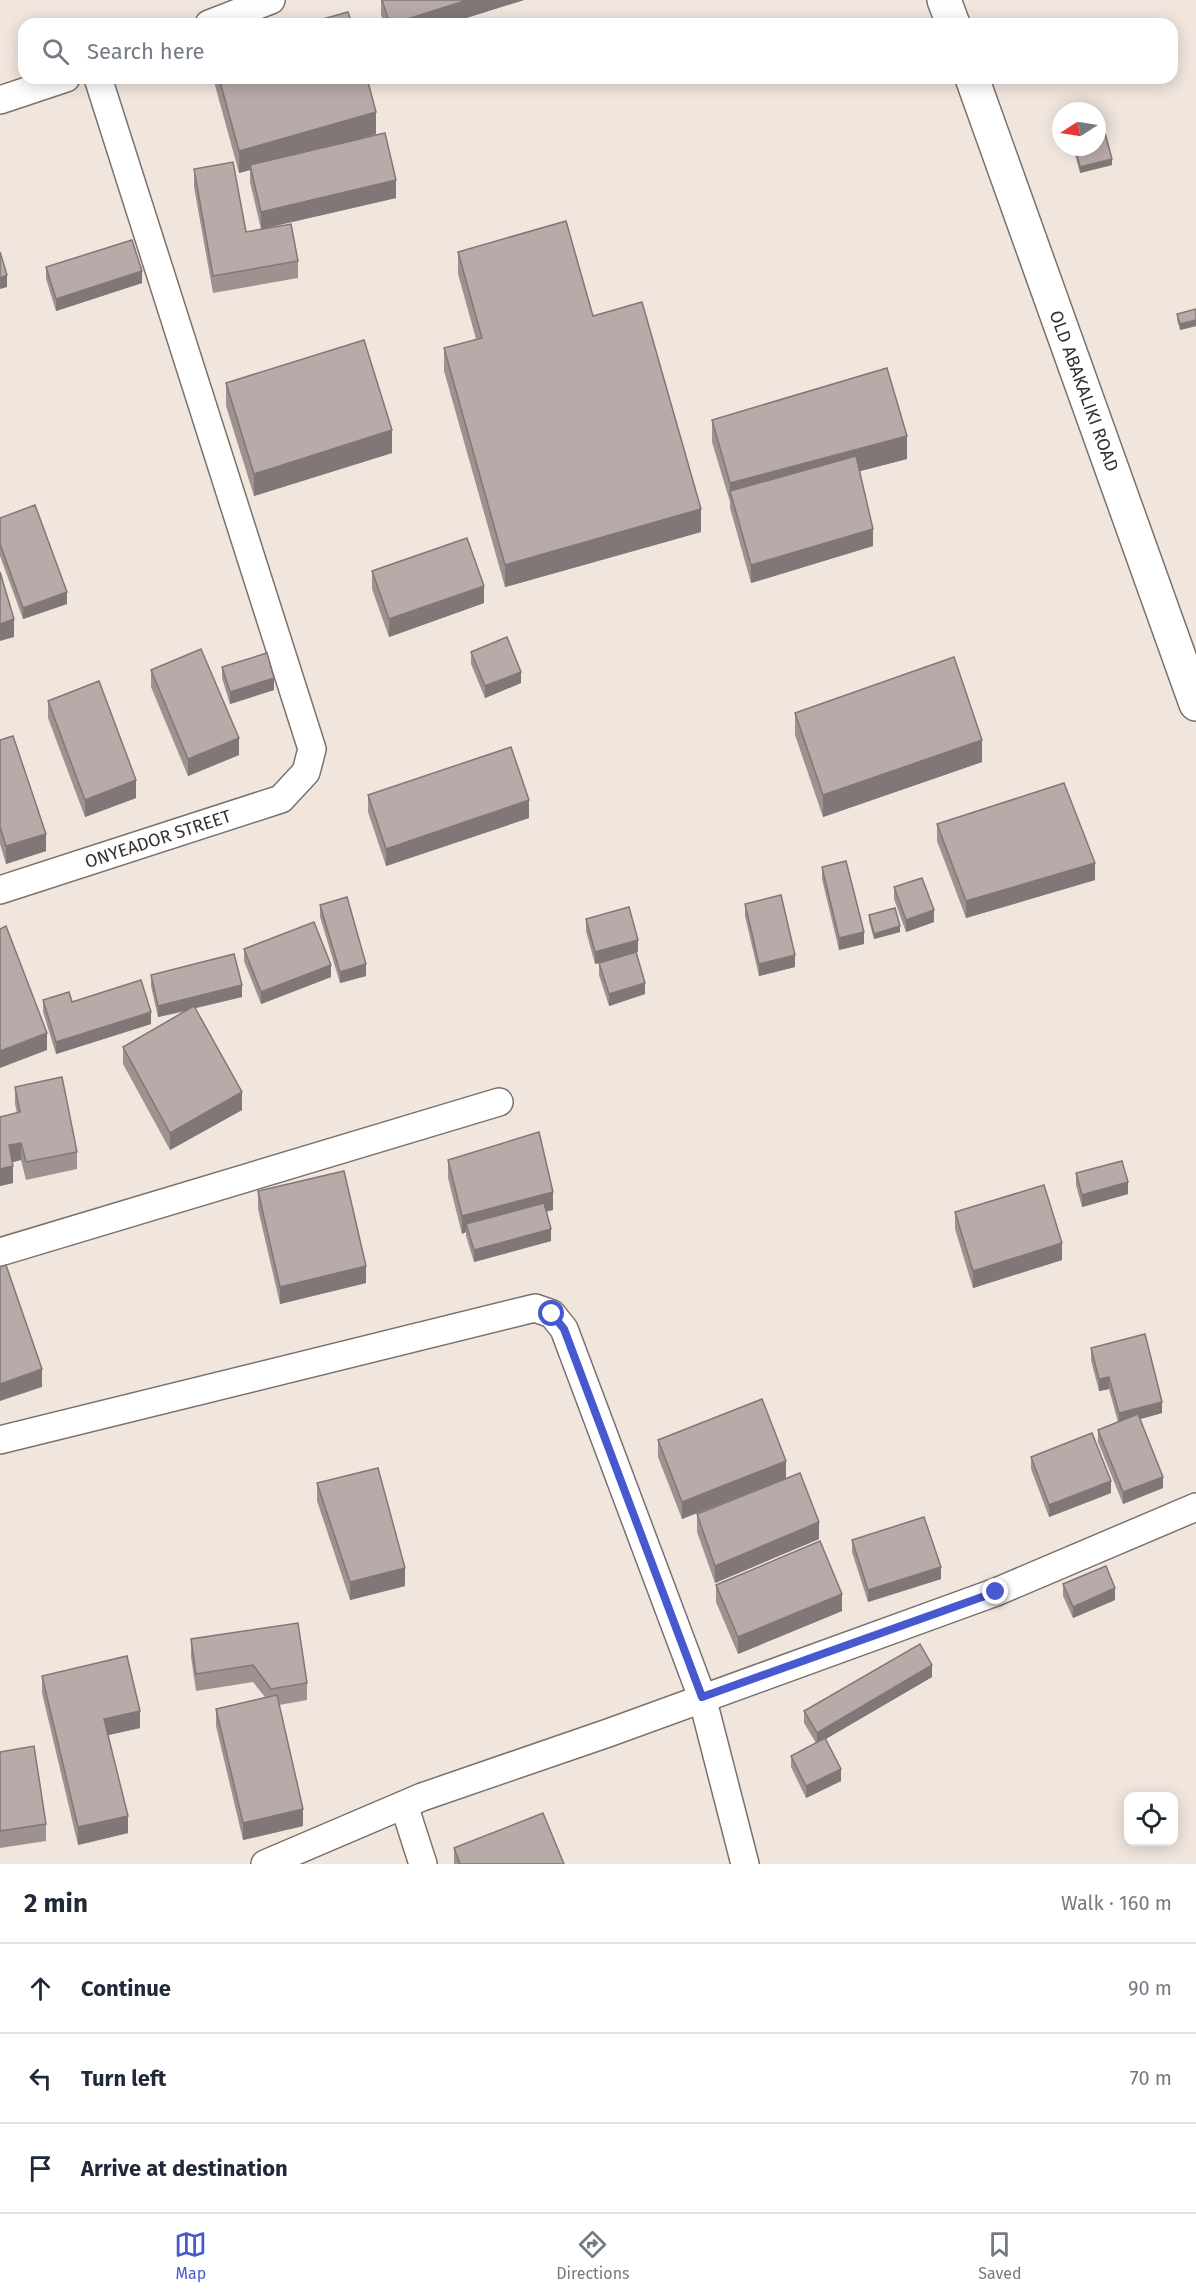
<!DOCTYPE html>
<html lang="en">
<head>
<meta charset="utf-8">
<style>
  :root { --surface:#fff; --page:#f2f2f3; --text:#1f2937; --muted:#747a83; --line:#e0e1e3; --accent:#4759ce }
  body { margin:0; font-family:"Fira Sans",sans-serif; background:var(--page); color:var(--text) }
  .controls { position:absolute; right:18px; bottom:18px; display:grid; overflow:hidden; border-radius:12px; box-shadow:0 3px 15px #0003 }
  .controls button { width:54px; height:54px; display:grid; place-items:center; padding:0; border:0; border-bottom:2px solid var(--line); background:var(--surface); color:var(--text); font:30px sans-serif }
  .compass { position:absolute; left:1052px; top:102px; width:54px; height:54px; border-radius:50%; background:var(--surface); box-shadow:0 3px 15px #0003; rotate:258deg }
  .stop { position:absolute; width:18px; height:18px; margin:-14px; border:4px solid #4759ce; border-radius:50%; background:#fff }
  .stop.end { background:#4759ce; border-color:#fff; box-shadow:0 2px 6px #0008 }
  .list { margin:0; padding:0; list-style:none }
  h2 { display:flex; justify-content:space-between; align-items:center; height:78px; margin:0; padding:0 24px; font-size:26px }
  h2 small { font-size:20px; font-weight:400; color:var(--muted) }
  .list li { display:grid; grid-template-columns:39px 1fr auto; gap:18px; align-items:center; box-sizing:border-box; height:90px; padding:0 24px; border-top:2px solid var(--line) }
  .list b { display:block; font-size:22px; white-space:nowrap }
  .list em { font-size:20px; font-style:normal; color:var(--muted) }
  .icon { flex:none; width:33px; height:33px; fill:none; stroke:currentColor; stroke-width:2; stroke-linecap:round; stroke-linejoin:round }
  .map { position:relative; flex:none; width:1196px; height:1864px; overflow:hidden }
  .search { position:absolute; background:var(--surface); box-shadow:0 3px 15px #0003; left:18px; right:18px; top:18px; height:66px; display:flex; align-items:center; gap:15px; box-sizing:border-box; padding:0 21px; border-radius:18px; color:var(--muted); font-size:22px }
  .sheet { height:348px; background:var(--surface) }
  nav { display:flex; justify-content:space-around; align-items:center; box-sizing:border-box; height:84px; border-top:2px solid var(--line); background:var(--surface); font-size:16px; color:var(--muted) }
  nav a { display:grid; justify-items:center; gap:3px }
  nav .on { color:var(--accent) }
  .map>svg:first-child { display:block }
</style>
</head>
<body>
<div class="map">
<svg width="1196" height="1864" viewBox="0 0 1196 1864">
  <rect width="100%" height="100%" fill="#f1e6de"/>
  <g fill="none" stroke-linecap="round" stroke-linejoin="round">
    <defs>
      <g id="minor">
        <polyline points="209,24 271,0"/>
        <polyline points="0,100 66,78"/>
        <polyline points="0,890 281,799 306,772 312,749 98,78"/>
        <polyline points="0,1252 499,1102"/>
        <polyline points="0,1440 535,1308 552,1314 564,1329 702,1697 745,1864"/>
        <polyline points="404,1805 423,1864"/>
        <polyline points="265,1864 422,1797 608,1733 996,1592 1196,1507"/>
      </g>
      <g id="secondary">
        <polyline points="944,0 953,24"/>
        <polyline points="972,78 1196,704"/>
      </g>
    </defs>
    <use href="#minor" stroke="#7b716b" stroke-width="30"/>
    <use href="#secondary" stroke="#7b716b" stroke-width="36"/>
    <use href="#minor" stroke="#fff" stroke-width="27"/>
    <use href="#secondary" stroke="#fff" stroke-width="33"/>
  </g>
  <g fill="#9d9290">
    <polygon points="381,0 524,0 447,24 384,24 381,15"/>
    <polygon points="213,78 367,78 376,134 358,139 396,198 262,229 298,261 298,278 213,293 194,187 194,169 246,232 261,229 250,182 250,170 239,173"/>
    <polygon points="1073,147 1097,147 1112,165 1080,173"/>
    <polygon points="458,252 593,316 701,532 505,587 444,371 444,348 476,339 458,274"/>
    <polygon points="46,267 142,283 56,311 46,279"/>
    <polygon points="1196,309 1196,326 1180,330 1177,320 1177,314"/>
    <polygon points="226,383 392,453 254,496 226,406"/>
    <polygon points="712,420 907,459 860,471 873,546 751,583 730,508 730,502 712,442"/>
    <polygon points="0,518 67,604 23,619 0,556"/>
    <polygon points="372,571 484,603 389,637 372,589"/>
    <polygon points="471,652 521,683 485,698 471,664"/>
    <polygon points="222,667 274,690 230,704 222,678"/>
    <polygon points="151,670 239,755 188,776 151,687"/>
    <polygon points="48,701 136,798 85,817 48,718"/>
    <polygon points="795,713 982,762 823,817 795,735"/>
    <polygon points="0,740 46,851 6,864 0,844"/>
    <polygon points="368,795 529,818 386,866 368,812"/>
    <polygon points="937,824 1095,880 966,918 937,841"/>
    <polygon points="822,867 864,944 839,950 822,879"/>
    <polygon points="894,887 934,922 906,932 894,899"/>
    <polygon points="745,904 795,967 759,976 745,916"/>
    <polygon points="320,905 366,976 340,983 320,917"/>
    <polygon points="869,915 900,932 874,939 869,921"/>
    <polygon points="586,919 638,952 636,952 645,994 609,1006 599,975 599,963 609,960 595,964 586,931"/>
    <polygon points="244,949 331,977 261,1004 244,961"/>
    <polygon points="151,975 242,997 195,1008 242,1110 170,1150 123,1064 123,1047 187,1011 158,1017 151,986"/>
    <polygon points="43,1000 72,1002 151,1024 56,1054 43,1012"/>
    <polygon points="15,1087 77,1152 77,1169 26,1180 21,1160 13,1162 13,1183 0,1186 0,1117 17,1113 15,1104"/>
    <polygon points="448,1160 553,1210 546,1211 551,1241 474,1262 466,1236 466,1232 462,1234 448,1178"/>
    <polygon points="1076,1173 1128,1194 1082,1207 1076,1185"/>
    <polygon points="258,1191 366,1283 280,1304 258,1209"/>
    <polygon points="955,1212 1062,1260 973,1288 955,1229"/>
    <polygon points="1091,1348 1162,1413 1140,1419 1163,1488 1123,1504 1098,1442 1098,1430 1118,1422 1109,1389 1099,1391 1091,1360"/>
    <polygon points="658,1440 786,1478 819,1539 715,1583 697,1532 697,1514 773,1483 682,1519 658,1457"/>
    <polygon points="1031,1457 1111,1493 1049,1517 1031,1469"/>
    <polygon points="317,1483 405,1586 350,1600 317,1501"/>
    <polygon points="852,1540 941,1579 868,1602 852,1552"/>
    <polygon points="1063,1584 1115,1600 1073,1618 1063,1596"/>
    <polygon points="716,1585 842,1611 738,1654 716,1602"/>
    <polygon points="191,1639 307,1683 307,1700 279,1705 303,1826 243,1840 216,1726 216,1709 265,1697 253,1682 196,1691 191,1657"/>
    <polygon points="42,1676 140,1728 108,1735 128,1833 78,1845 42,1693"/>
    <polygon points="932,1677 826,1739 841,1781 806,1798 791,1767 791,1756 816,1743 804,1723 804,1711"/>
    <polygon points="0,1752 46,1824 46,1841 0,1848"/>
    <polygon points="454,1848 564,1864 454,1864"/>
  </g>
  <g fill="#807776">
    <polygon points="468,0 524,0 447,24 391,24"/>
    <polygon points="376,112 376,134 251,170 250,165 250,170 239,173 239,151"/>
    <polygon points="1112,159 1112,165 1080,173 1080,167"/>
    <polygon points="396,180 396,198 261,229 261,212"/>
    <polygon points="142,271 142,283 56,311 56,299"/>
    <polygon points="7,275 7,287 0,289 0,278"/>
    <polygon points="1196,320 1196,326 1180,330 1180,324"/>
    <polygon points="392,430 392,453 254,496 254,474"/>
    <polygon points="907,436 907,459 733,504 730,494 730,483"/>
    <polygon points="701,509 701,532 505,587 505,565"/>
    <polygon points="873,529 873,546 751,583 751,565"/>
    <polygon points="484,586 484,603 389,637 389,619"/>
    <polygon points="67,592 67,604 23,619 23,608"/>
    <polygon points="14,619 14,637 0,641 0,624"/>
    <polygon points="521,672 521,683 485,698 485,686"/>
    <polygon points="274,678 274,690 230,704 230,692"/>
    <polygon points="239,738 239,755 188,776 188,759"/>
    <polygon points="982,740 982,762 823,817 823,795"/>
    <polygon points="136,780 136,798 85,817 85,800"/>
    <polygon points="529,800 529,818 386,866 386,849"/>
    <polygon points="46,834 46,851 6,864 6,846"/>
    <polygon points="1095,863 1095,880 966,918 966,901"/>
    <polygon points="934,910 934,922 906,932 906,920"/>
    <polygon points="900,926 900,932 874,939 874,934"/>
    <polygon points="864,932 864,944 839,950 839,938"/>
    <polygon points="638,940 638,952 595,964 595,952"/>
    <polygon points="795,955 795,967 759,976 759,964"/>
    <polygon points="366,964 366,976 340,983 340,972"/>
    <polygon points="331,965 331,977 261,1004 261,992"/>
    <polygon points="645,983 645,994 609,1006 609,994"/>
    <polygon points="242,985 242,997 158,1017 158,1006"/>
    <polygon points="151,1012 151,1024 56,1054 56,1042"/>
    <polygon points="47,1033 47,1050 0,1068 0,1051"/>
    <polygon points="242,1092 242,1110 170,1150 170,1133"/>
    <polygon points="21,1143 21,1160 9,1163 9,1145"/>
    <polygon points="13,1166 13,1183 0,1186 0,1169"/>
    <polygon points="1128,1182 1128,1194 1082,1207 1082,1195"/>
    <polygon points="553,1192 553,1210 469,1232 466,1224 466,1232 462,1234 462,1216"/>
    <polygon points="551,1229 551,1241 474,1262 474,1250"/>
    <polygon points="1062,1243 1062,1260 973,1288 973,1271"/>
    <polygon points="366,1266 366,1283 280,1304 280,1287"/>
    <polygon points="42,1369 42,1387 0,1401 0,1384"/>
    <polygon points="1109,1377 1109,1389 1099,1391 1099,1379"/>
    <polygon points="1162,1402 1162,1413 1119,1425 1119,1413"/>
    <polygon points="786,1461 786,1478 682,1519 682,1502"/>
    <polygon points="1163,1477 1163,1488 1123,1504 1123,1492"/>
    <polygon points="1111,1481 1111,1493 1049,1517 1049,1505"/>
    <polygon points="819,1522 819,1539 715,1583 715,1566"/>
    <polygon points="941,1567 941,1579 868,1602 868,1590"/>
    <polygon points="405,1568 405,1586 350,1600 350,1582"/>
    <polygon points="1115,1588 1115,1600 1073,1618 1073,1607"/>
    <polygon points="842,1594 842,1611 738,1654 738,1637"/>
    <polygon points="932,1665 932,1677 817,1744 817,1733"/>
    <polygon points="140,1711 140,1728 104,1736 104,1719"/>
    <polygon points="841,1769 841,1781 806,1798 806,1786"/>
    <polygon points="303,1809 303,1826 243,1840 243,1823"/>
    <polygon points="128,1816 128,1833 78,1845 78,1827"/>
  </g>
  <g fill="#b7aaa8" stroke="#807776" stroke-width="1.5">
    <polygon points="382,0 468,0 391,24 390,24"/>
    <polygon points="348,12 352,24 305,24"/>
    <polygon points="219,78 367,78 376,112 239,151"/>
    <polygon points="385,133 396,180 261,212 250,165"/>
    <polygon points="1105,133 1112,159 1080,167 1075,147 1097,147 1097,135"/>
    <polygon points="233,162 246,232 291,224 298,261 213,276 194,169"/>
    <polygon points="566,221 593,316 642,302 701,509 505,565 444,348 482,338 458,252"/>
    <polygon points="132,240 142,271 56,299 46,267"/>
    <polygon points="0,252 7,275 0,278"/>
    <polygon points="1196,309 1196,320 1180,324 1177,314"/>
    <polygon points="364,340 392,430 254,474 226,383"/>
    <polygon points="887,368 907,436 730,483 712,420"/>
    <polygon points="856,456 873,529 751,565 730,491"/>
    <polygon points="35,505 67,592 23,608 0,544 0,518"/>
    <polygon points="467,538 484,586 389,619 372,571"/>
    <polygon points="0,572 14,619 0,624"/>
    <polygon points="507,637 521,672 485,686 471,652"/>
    <polygon points="201,649 239,738 188,759 151,670"/>
    <polygon points="267,653 274,678 230,692 222,667"/>
    <polygon points="954,657 982,740 823,795 795,713"/>
    <polygon points="99,681 136,780 85,800 48,701"/>
    <polygon points="13,736 46,834 6,846 0,827 0,740"/>
    <polygon points="511,747 529,800 386,849 368,795"/>
    <polygon points="1064,783 1095,863 966,901 937,824"/>
    <polygon points="846,861 864,932 839,938 822,867"/>
    <polygon points="922,878 934,910 906,920 894,887"/>
    <polygon points="781,895 795,955 759,964 745,904"/>
    <polygon points="347,897 366,964 340,972 320,905"/>
    <polygon points="629,907 638,940 595,952 586,919"/>
    <polygon points="895,908 900,926 874,934 869,915"/>
    <polygon points="314,922 331,965 261,992 244,949"/>
    <polygon points="6,926 47,1033 0,1051 0,929"/>
    <polygon points="636,952 645,983 609,994 599,963"/>
    <polygon points="234,954 242,985 158,1006 151,975"/>
    <polygon points="141,980 151,1012 56,1042 43,1000 69,992 72,1002"/>
    <polygon points="194,1006 242,1092 170,1133 123,1047"/>
    <polygon points="62,1077 77,1152 26,1162 21,1143 9,1145 13,1166 0,1169 0,1117 20,1112 15,1087"/>
    <polygon points="539,1132 553,1192 462,1216 448,1160"/>
    <polygon points="1122,1161 1128,1182 1082,1195 1076,1173"/>
    <polygon points="344,1171 366,1266 280,1287 258,1191"/>
    <polygon points="1044,1185 1062,1243 973,1271 955,1212"/>
    <polygon points="544,1203 551,1229 474,1250 466,1224"/>
    <polygon points="6,1265 42,1369 0,1384 0,1267"/>
    <polygon points="1145,1334 1162,1402 1119,1413 1109,1377 1099,1379 1091,1348"/>
    <polygon points="762,1399 786,1461 682,1502 658,1440"/>
    <polygon points="1138,1414 1163,1477 1123,1492 1098,1430"/>
    <polygon points="1092,1433 1111,1481 1049,1505 1031,1457"/>
    <polygon points="378,1468 405,1568 350,1582 317,1483"/>
    <polygon points="800,1473 819,1522 715,1566 697,1514"/>
    <polygon points="924,1517 941,1567 868,1590 852,1540"/>
    <polygon points="820,1541 842,1594 738,1637 716,1585"/>
    <polygon points="1106,1566 1115,1588 1073,1607 1063,1584"/>
    <polygon points="298,1623 307,1683 271,1689 253,1665 196,1674 191,1639"/>
    <polygon points="920,1644 932,1665 817,1733 804,1711"/>
    <polygon points="127,1656 140,1711 104,1719 128,1816 78,1827 42,1676"/>
    <polygon points="277,1695 303,1809 243,1823 216,1709"/>
    <polygon points="825,1738 841,1769 806,1786 791,1756"/>
    <polygon points="34,1746 46,1824 0,1831 0,1752"/>
    <polygon points="543,1813 564,1864 460,1864 454,1848"/>
  </g>
  <g fill="none" stroke-linecap="round" stroke-linejoin="round">
    <polyline stroke="#4759ce" stroke-width="8" points="552,1314 564,1329 702,1697 996,1592"/>
  </g>
  <g text-anchor="middle" stroke-width="4.5" stroke-linejoin="round" paint-order="stroke">
    <g font-size="18" fill="#36312e" stroke="#fff">
      <text transform="translate(1084 391) rotate(70)" y="6">OLD ABAKALIKI ROAD</text>
      <text transform="translate(158 839) rotate(-18)" y="6">ONYEADOR STREET</text>
    </g>
  </g>
</svg>
<div class="controls">
<button><svg class="icon" aria-label="locate" viewBox="0 0 24 24"><circle cx="12" cy="12" r="6"/><path d="M12 2v4M12 18v4M2 12h4M18 12h4"/></svg></button>
</div>
<svg class="compass" viewBox="-18 -18 36 36"><path d="M0-13l5 13h-10z" fill="#e53935"/><path d="M0 13l5-13h-10z" fill="#747a83"/></svg>
<div class="stop" style="left:552px;top:1314px"></div>
<div class="stop end" style="left:996px;top:1592px"></div>
<div class="search"><svg class="icon" aria-label="search" viewBox="0 0 24 24"><circle cx="10" cy="10" r="6"/><path d="M15 15l6 6"/></svg>Search here</div>
</div>
<section class="sheet">
<h2>2 min<small>Walk · 160 m</small></h2>
<ul class="list">
<li><svg class="icon" aria-label="ahead" viewBox="0 0 24 24"><path d="M12 20V5M6 11l6-6 6 6"/></svg><div><b>Continue</b></div><em>90 m</em></li>
<li><svg class="icon" aria-label="left" viewBox="0 0 24 24"><path d="M17 20v-9H6M10 6l-5 5 5 5"/></svg><div><b>Turn left</b></div><em>70 m</em></li>
<li><svg class="icon" aria-label="arrive" viewBox="0 0 24 24"><path d="M6 21V4h12l-3 4 3 4H6"/></svg><div><b>Arrive at destination</b></div></li>
</ul>
</section>
<nav>
<a class="on"><svg class="icon" aria-label="map" viewBox="0 0 24 24"><path d="M3 6l6-2 6 2 6-2v14l-6 2-6-2-6 2zM9 4v14M15 6v14"/></svg>Map</a>
<a><svg class="icon" aria-label="directions" viewBox="0 0 24 24"><path d="M12 3l9 9-9 9-9-9zM9 14v-3h6M13 9l2 2-2 2"/></svg>Directions</a>
<a><svg class="icon" aria-label="saved" viewBox="0 0 24 24"><path d="M7 4h10v16l-5-4-5 4z"/></svg>Saved</a>
</nav>
</body>
</html>
